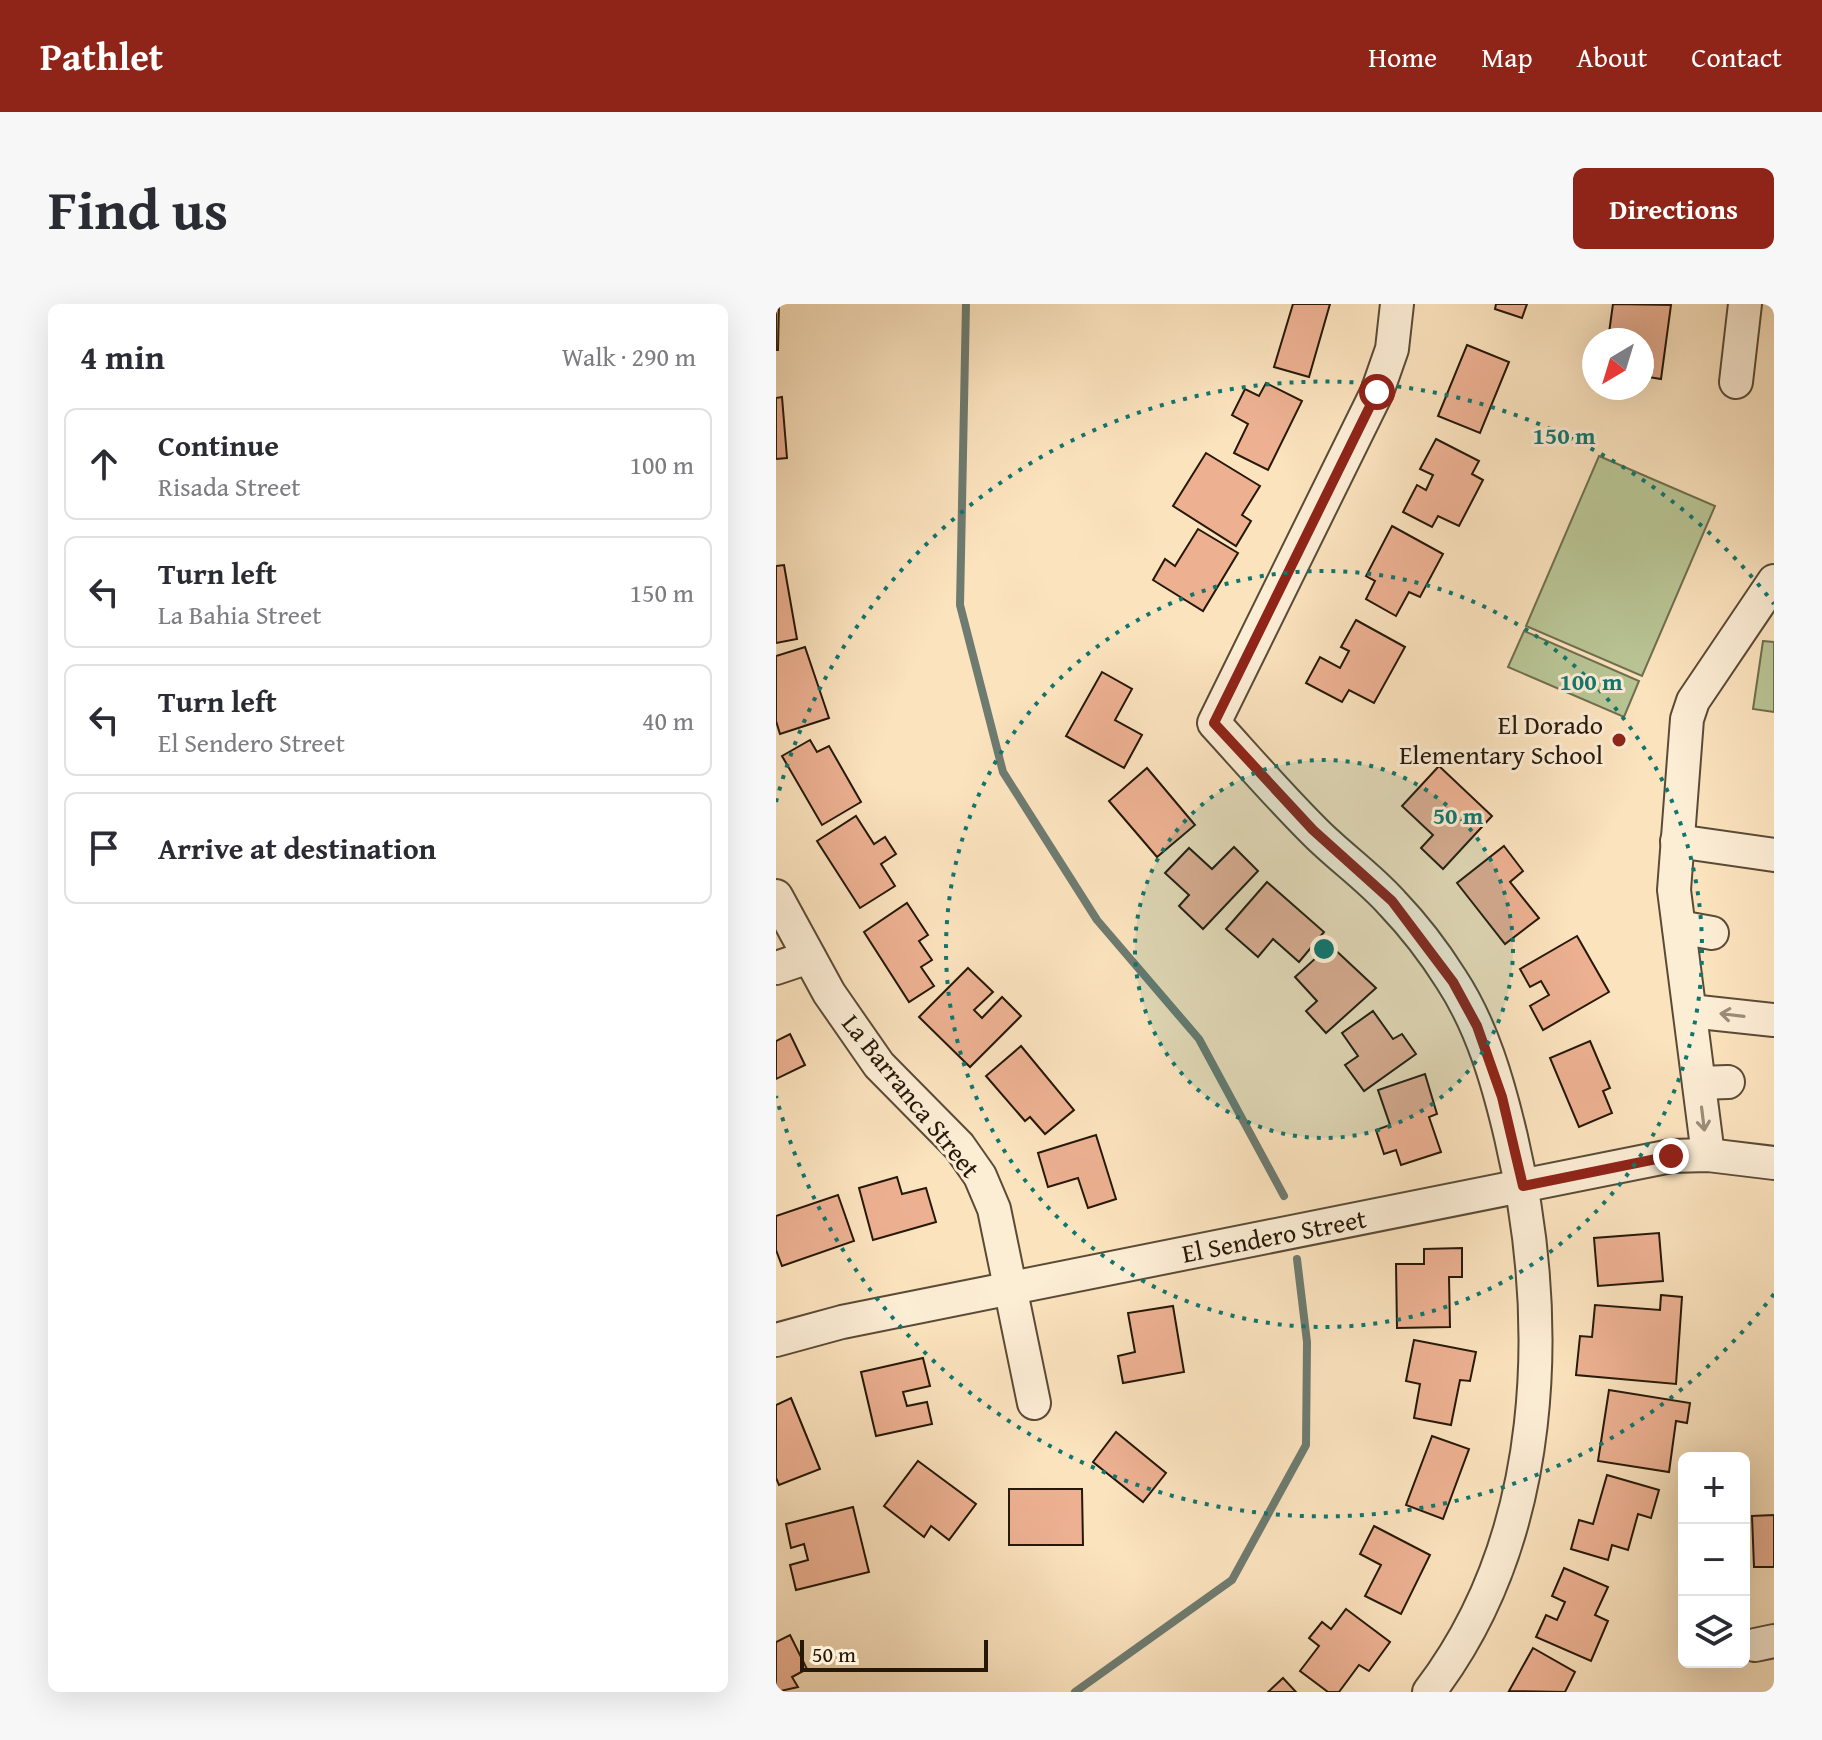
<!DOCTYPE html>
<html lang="en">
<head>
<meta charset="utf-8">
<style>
  :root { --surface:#fff; --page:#f7f7f7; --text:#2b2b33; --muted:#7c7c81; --line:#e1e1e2; --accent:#8f2418 }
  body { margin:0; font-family:"Gentium Book Plus",serif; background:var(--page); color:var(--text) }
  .controls { position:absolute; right:24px; bottom:24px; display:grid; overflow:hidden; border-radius:12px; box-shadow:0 8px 32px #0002 }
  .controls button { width:72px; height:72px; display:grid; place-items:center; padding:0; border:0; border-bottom:2px solid var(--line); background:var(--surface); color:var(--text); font:40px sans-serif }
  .compass { position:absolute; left:806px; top:24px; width:72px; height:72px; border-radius:50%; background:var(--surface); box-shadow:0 8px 32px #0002; rotate:218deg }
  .scale { position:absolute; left:24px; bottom:20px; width:188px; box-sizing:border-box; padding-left:8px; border:4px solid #251808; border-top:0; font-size:22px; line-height:28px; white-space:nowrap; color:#251808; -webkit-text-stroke:6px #fcedd5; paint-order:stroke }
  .stop { position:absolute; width:24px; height:24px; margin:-18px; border:6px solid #8f2418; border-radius:50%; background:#fff }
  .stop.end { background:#8f2418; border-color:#fff; box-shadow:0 2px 8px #0008 }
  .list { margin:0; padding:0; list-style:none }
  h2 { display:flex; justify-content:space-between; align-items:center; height:104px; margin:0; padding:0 32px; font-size:34px }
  h2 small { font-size:26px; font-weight:400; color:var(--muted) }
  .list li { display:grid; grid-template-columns:52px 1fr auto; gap:24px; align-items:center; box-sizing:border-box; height:112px; margin:0 16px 16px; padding:0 16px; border:2px solid var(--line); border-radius:12px }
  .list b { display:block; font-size:30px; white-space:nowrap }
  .list p { margin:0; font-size:26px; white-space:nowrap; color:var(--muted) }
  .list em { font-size:26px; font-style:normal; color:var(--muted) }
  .icon { flex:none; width:44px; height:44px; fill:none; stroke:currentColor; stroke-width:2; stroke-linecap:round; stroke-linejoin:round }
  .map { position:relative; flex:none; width:998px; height:1388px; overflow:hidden; border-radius:12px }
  header { display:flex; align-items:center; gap:48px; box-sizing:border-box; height:112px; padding:0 40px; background:var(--accent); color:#fff }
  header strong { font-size:38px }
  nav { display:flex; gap:44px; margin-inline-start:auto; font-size:28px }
  .intro { display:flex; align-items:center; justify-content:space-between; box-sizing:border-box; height:192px; padding:0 48px }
  h1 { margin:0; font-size:56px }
  .button { padding:20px 36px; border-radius:12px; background:var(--accent); color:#fff; font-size:28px; font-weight:700 }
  main { display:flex; gap:48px; padding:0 48px }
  aside { flex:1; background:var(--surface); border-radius:12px; box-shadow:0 8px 32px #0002 }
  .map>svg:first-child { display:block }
</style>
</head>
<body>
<header>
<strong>Pathlet</strong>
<nav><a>Home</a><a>Map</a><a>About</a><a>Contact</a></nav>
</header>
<div class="intro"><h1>Find us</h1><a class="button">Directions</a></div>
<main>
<aside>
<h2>4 min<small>Walk · 290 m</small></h2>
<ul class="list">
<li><svg class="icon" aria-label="ahead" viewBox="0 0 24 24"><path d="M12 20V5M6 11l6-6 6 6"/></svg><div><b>Continue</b><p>Risada Street</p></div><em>100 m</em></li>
<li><svg class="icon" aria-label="left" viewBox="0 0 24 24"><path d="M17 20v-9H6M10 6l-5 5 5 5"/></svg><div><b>Turn left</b><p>La Bahia Street</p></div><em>150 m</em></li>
<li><svg class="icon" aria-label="left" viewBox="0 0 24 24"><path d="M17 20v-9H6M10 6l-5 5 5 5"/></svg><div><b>Turn left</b><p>El Sendero Street</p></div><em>40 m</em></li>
<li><svg class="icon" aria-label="arrive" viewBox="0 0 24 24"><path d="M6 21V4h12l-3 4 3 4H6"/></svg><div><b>Arrive at destination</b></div></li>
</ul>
</aside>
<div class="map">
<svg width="998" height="1388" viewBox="0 0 998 1388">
  <rect width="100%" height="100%" fill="#fbe3be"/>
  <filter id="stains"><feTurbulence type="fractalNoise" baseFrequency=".0025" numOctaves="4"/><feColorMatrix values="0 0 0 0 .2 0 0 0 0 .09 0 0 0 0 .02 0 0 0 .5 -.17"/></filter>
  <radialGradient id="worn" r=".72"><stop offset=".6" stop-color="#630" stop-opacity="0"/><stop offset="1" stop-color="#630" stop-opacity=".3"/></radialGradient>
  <g fill="#b9c595" stroke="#6f6e4e" stroke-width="2">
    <polygon points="823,152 939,202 866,372 750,322"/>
    <polygon points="748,327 863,377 848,413 732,363"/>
    <polygon points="987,337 998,338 998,408 977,405"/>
  </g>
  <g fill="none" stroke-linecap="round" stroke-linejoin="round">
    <g stroke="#6e7b70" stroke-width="8">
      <polyline points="190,0 184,301 227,468 321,616 423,735 508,892"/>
      <polyline points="299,1388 456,1276 530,1141 531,1038 521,955"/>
    </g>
  </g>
  <g fill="#edb192" stroke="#251808" stroke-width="2">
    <polygon points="0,0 3,0 2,46 0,46"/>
    <polygon points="517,0 554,0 533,73 498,63"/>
    <polygon points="720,0 751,0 746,14 719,5"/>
    <polygon points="837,0 895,1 885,75 866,72 866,36 832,36"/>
    <polygon points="691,41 733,58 704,129 662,112"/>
    <polygon points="490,79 526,97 492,166 458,149 472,120 456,111 469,85 483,92"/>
    <polygon points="6,93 11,154 0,155 0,94"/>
    <polygon points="660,135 703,157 696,170 707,176 683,222 662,212 656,223 627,208 641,181 650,186 657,171 644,165"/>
    <polygon points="430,149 484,182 466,211 475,217 460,242 397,202"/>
    <polygon points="616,222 667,250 644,293 633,288 620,312 590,295 599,277 590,272"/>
    <polygon points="422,225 462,249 427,307 377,276 389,255 399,262"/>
    <polygon points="8,261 21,335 0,339 0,262"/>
    <polygon points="580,316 629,343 598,399 573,386 566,398 530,379 544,353 564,364 573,347 565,343"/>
    <polygon points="29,343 53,414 4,430 0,417 0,352"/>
    <polygon points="326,368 356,385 339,416 366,431 348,464 290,432"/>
    <polygon points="34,436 41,448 53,442 85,498 46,521 6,452"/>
    <polygon points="663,462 716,512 667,565 645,544 657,531 626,502"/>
    <polygon points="371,464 419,521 381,553 333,497"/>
    <polygon points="80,512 98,540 109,533 120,550 105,560 119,582 84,604 41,537"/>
    <polygon points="728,542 747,567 734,578 763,614 729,640 681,579"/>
    <polygon points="458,543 482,567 427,625 403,602 413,591 389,569 413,544 436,565"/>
    <polygon points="491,578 548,628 523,658 497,635 482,653 450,625"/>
    <polygon points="131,599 152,631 143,637 156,656 145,663 158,682 133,698 88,628"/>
    <polygon points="801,632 833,688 767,726 754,702 773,691 765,677 754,683 744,665"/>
    <polygon points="554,641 600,684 550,729 530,707 541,697 519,673"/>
    <polygon points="192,664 217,688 198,706 206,714 226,693 245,712 194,763 143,713"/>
    <polygon points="597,707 617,735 626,730 640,750 588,787 569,761 582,752 566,729"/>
    <polygon points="14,730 29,761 0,775 0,737"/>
    <polygon points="814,737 834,784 827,787 836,809 803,823 774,754"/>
    <polygon points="245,742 298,806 269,830 254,813 249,817 210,772"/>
    <polygon points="649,770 661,810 653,813 665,848 625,861 620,846 608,850 600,826 614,821 602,786"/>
    <polygon points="320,831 340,895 312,904 302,874 272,883 262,849"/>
    <polygon points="121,873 126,890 150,884 160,918 97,936 83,884"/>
    <polygon points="62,891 78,937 6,962 0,946 0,912"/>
    <polygon points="883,929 887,977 822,982 818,934"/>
    <polygon points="686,944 686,973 673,973 674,1023 621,1024 620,960 648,960 648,945"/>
    <polygon points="885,991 906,993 900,1080 800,1071 804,1032 816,1033 819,1001 884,1006"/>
    <polygon points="397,1002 408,1068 347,1079 342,1052 359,1048 352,1009"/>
    <polygon points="638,1036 700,1048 694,1077 684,1076 675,1121 638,1114 644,1080 630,1077"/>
    <polygon points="147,1054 154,1082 127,1088 131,1102 151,1098 156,1120 100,1132 85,1068"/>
    <polygon points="833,1086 914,1099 911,1119 900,1117 893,1168 822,1157"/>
    <polygon points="15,1094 44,1165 3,1181 0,1174 0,1101"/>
    <polygon points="340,1128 390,1169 367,1198 317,1158"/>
    <polygon points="656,1132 693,1145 667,1215 630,1201"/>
    <polygon points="142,1157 200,1200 173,1236 155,1222 148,1233 108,1202"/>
    <polygon points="831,1171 883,1186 875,1214 862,1210 852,1246 836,1241 832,1256 795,1245 803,1216 817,1220"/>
    <polygon points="233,1185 306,1185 307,1241 233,1241"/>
    <polygon points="77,1203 93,1268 20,1286 14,1261 32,1256 28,1240 15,1244 10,1220"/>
    <polygon points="998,1211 998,1263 978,1263 976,1212"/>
    <polygon points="598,1222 654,1251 625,1310 589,1292 605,1261 584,1250"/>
    <polygon points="788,1264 832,1283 819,1311 832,1317 815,1357 760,1333 770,1311 781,1316 789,1298 776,1292"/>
    <polygon points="570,1305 614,1338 593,1367 583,1361 563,1388 552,1388 524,1367 543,1342 533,1334 546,1318 555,1325"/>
    <polygon points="14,1331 31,1365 16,1373 22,1383 0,1388 0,1338"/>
    <polygon points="757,1344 799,1368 789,1388 733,1387"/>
    <polygon points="507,1374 520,1388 492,1388"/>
  </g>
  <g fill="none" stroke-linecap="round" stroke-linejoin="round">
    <defs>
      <g id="minor">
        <path d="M621 0 616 45 601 88 438 419C470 454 502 491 536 525 561 551 592 572 616 599 638 622 658 648 675 675 706 722 722 778 735 833 778 1017 772 1232 653 1388"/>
        <polyline points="960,78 969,0"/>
        <polyline points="901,537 998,551"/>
        <polyline points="0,592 53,689 103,761 183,842 204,872 218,905 258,1099"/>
        <polyline points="903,623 936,629"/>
        <polyline points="0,664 33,653"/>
        <polyline points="914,707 998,716"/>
        <polyline points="923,779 952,778"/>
        <polyline points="932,851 898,586 911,415 917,397 998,277"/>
        <polyline points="0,1036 66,1018 895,852 932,851 998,859"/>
        <polyline points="979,1341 998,1337"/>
      </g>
    </defs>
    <use href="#minor" stroke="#5a4b36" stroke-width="36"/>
    <use href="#minor" stroke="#fcedd5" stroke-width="32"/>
  </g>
  <defs><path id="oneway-shaft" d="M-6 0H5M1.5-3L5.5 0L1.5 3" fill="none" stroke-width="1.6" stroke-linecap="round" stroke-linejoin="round" transform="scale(2)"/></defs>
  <g stroke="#9b8d79">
    <use href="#oneway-shaft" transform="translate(956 711) rotate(-173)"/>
    <use href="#oneway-shaft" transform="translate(927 815) rotate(83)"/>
  </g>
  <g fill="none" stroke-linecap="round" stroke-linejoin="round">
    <polyline stroke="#8f2418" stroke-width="10" points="601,88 438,419 537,526 616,597 677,678 701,722 726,793 747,882 895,852"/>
  </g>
  <circle cx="548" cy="645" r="189" fill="#0f766e" fill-opacity=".12"/>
  <g fill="none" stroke="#0f766e" stroke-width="4" stroke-dasharray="4 8">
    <circle cx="548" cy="645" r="189"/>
    <circle cx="548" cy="645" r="378"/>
    <path d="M998 990A567 567 0 0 1 0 792M0 498A567 567 0 0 1 998 300"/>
  </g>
  <circle fill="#8f2418" stroke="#fcedd5" stroke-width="3" cx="843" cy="436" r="8"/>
  <g text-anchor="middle" stroke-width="6" stroke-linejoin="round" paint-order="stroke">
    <g font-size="26" fill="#251808" stroke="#fcedd5" text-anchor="end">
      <text x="827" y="430">El Dorado<tspan x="827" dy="30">Elementary School</tspan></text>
    </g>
    <g font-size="26" fill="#251808" stroke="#fcedd5">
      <text transform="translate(135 792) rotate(51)" y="9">La Barranca Street</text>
      <text transform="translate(498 932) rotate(-11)" y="9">El Sendero Street</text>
    </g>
  </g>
  <circle cx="548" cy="645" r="12" fill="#0f766e" stroke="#fcedd5" stroke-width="4"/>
  <g font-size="24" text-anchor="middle" font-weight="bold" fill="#0f766e" stroke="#fcedd5" stroke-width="6" stroke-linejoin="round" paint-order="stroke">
    <text x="788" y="140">150 m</text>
    <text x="815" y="386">100 m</text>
    <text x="682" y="520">50 m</text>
  </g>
  <rect width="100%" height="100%" filter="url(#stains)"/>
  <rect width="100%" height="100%" fill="url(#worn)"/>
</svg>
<div class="controls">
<button>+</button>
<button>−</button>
<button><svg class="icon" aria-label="layers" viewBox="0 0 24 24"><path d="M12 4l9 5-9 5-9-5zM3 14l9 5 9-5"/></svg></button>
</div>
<svg class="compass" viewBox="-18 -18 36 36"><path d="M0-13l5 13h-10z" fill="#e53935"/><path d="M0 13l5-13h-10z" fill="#7c7c81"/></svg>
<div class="scale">50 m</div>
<div class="stop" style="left:601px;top:88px"></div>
<div class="stop end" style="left:895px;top:852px"></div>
</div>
</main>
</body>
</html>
